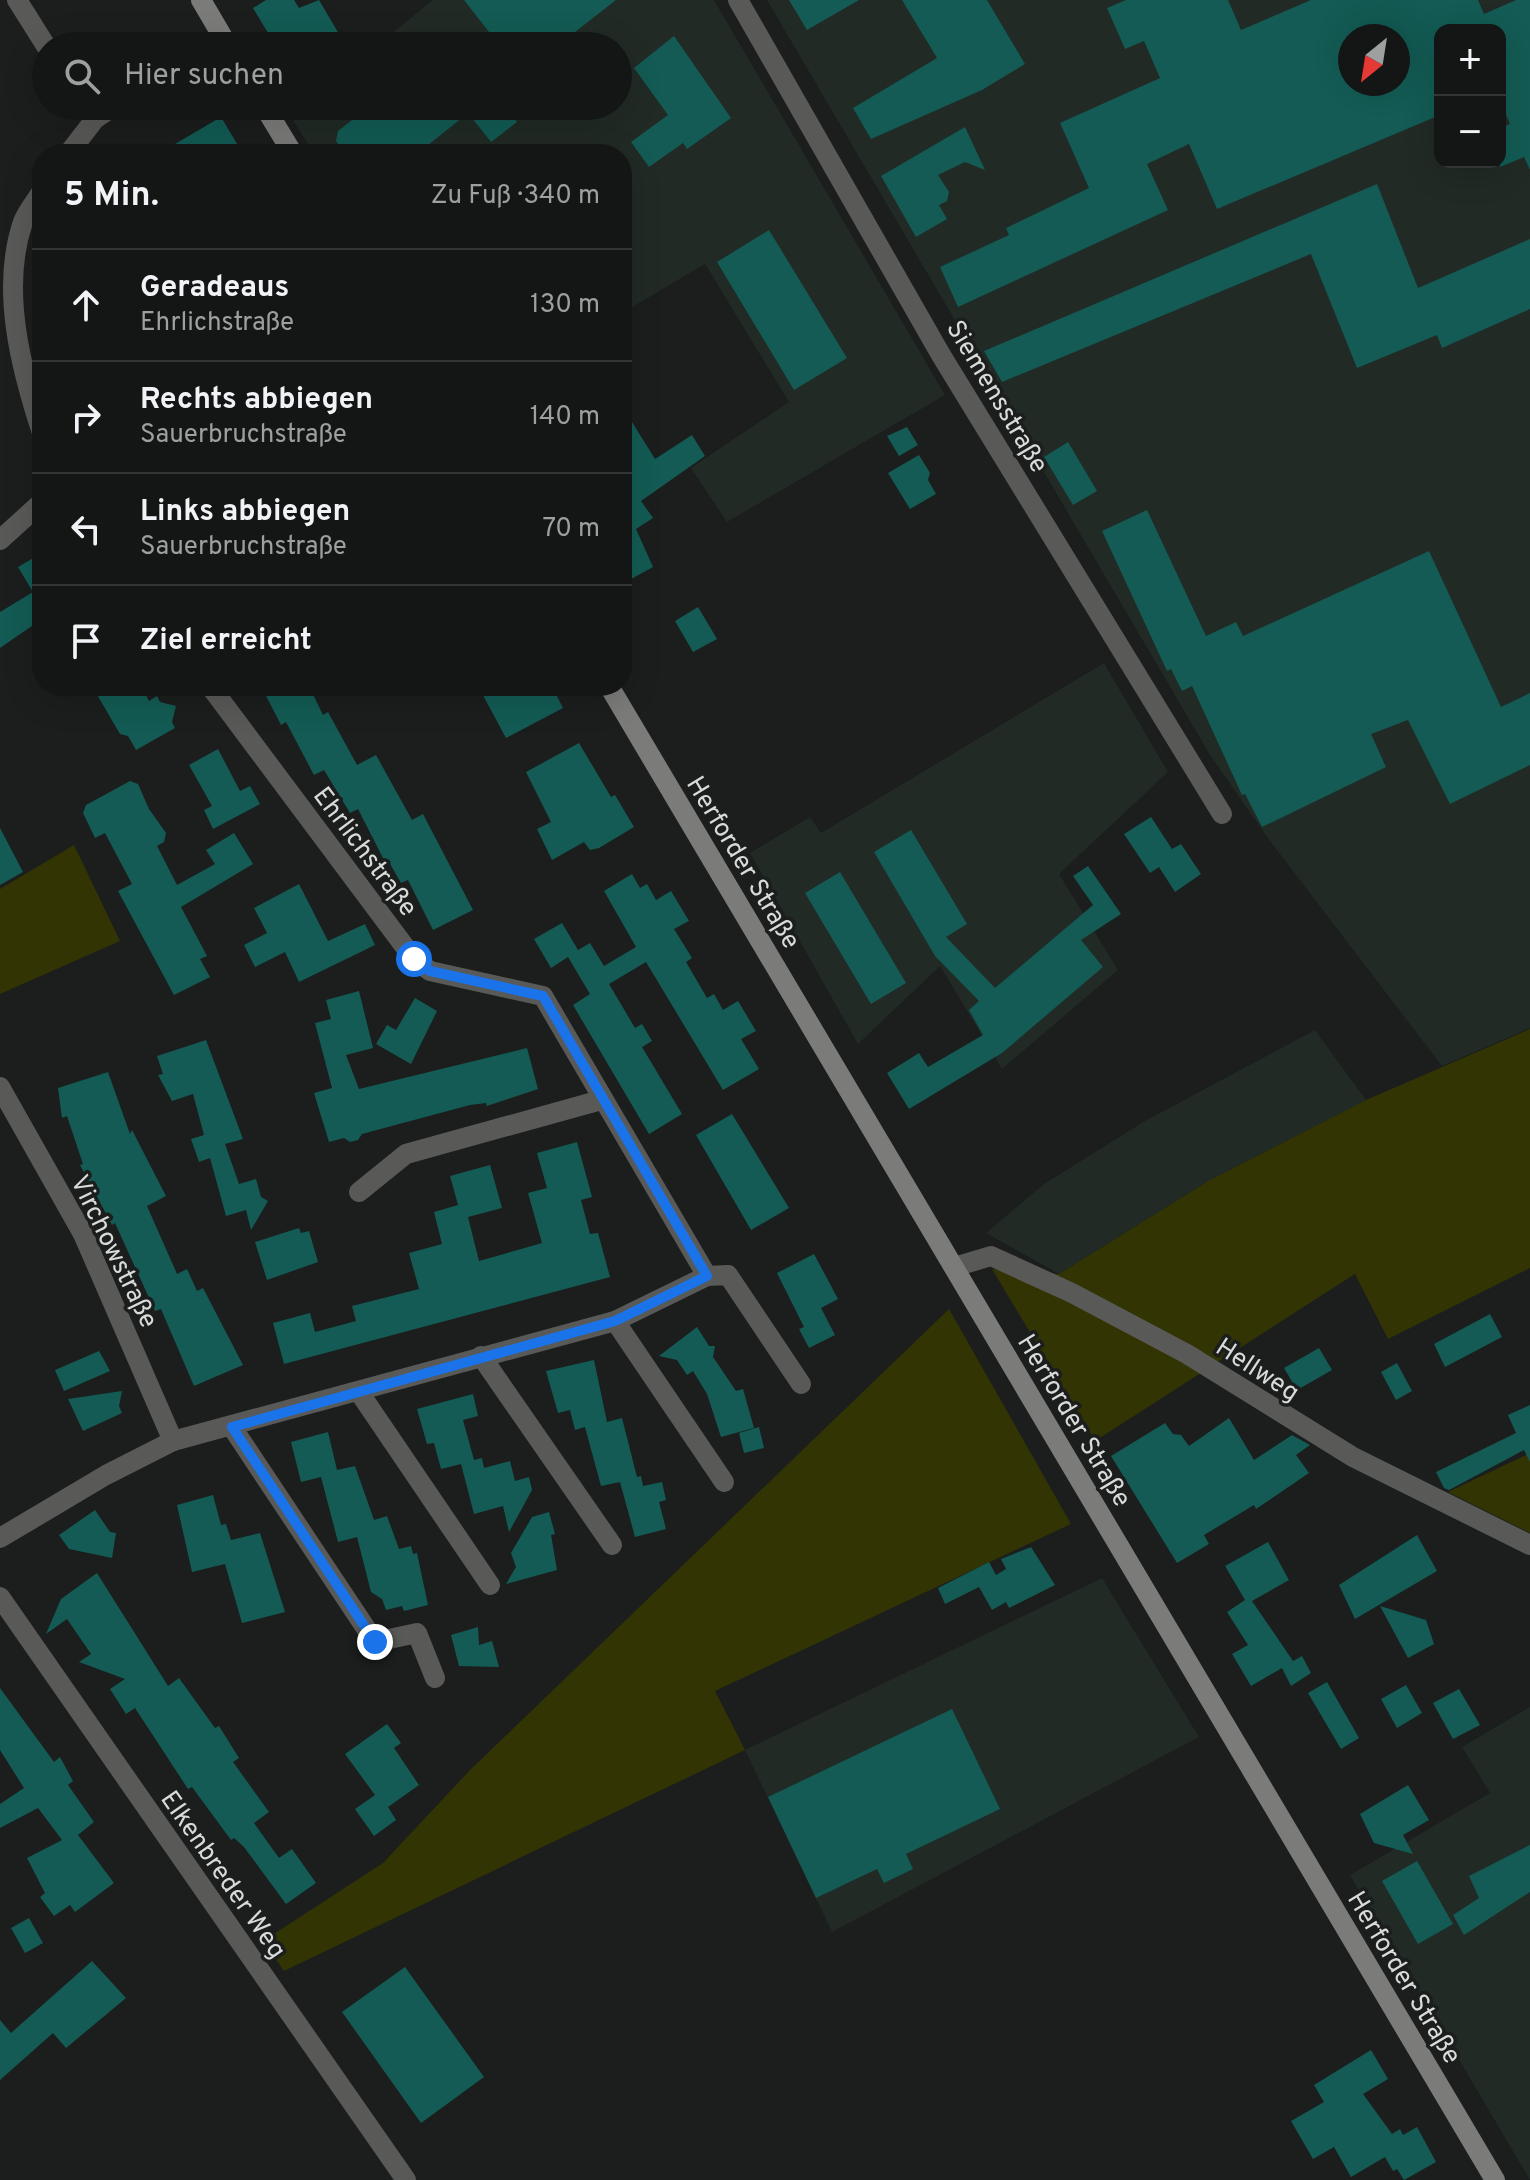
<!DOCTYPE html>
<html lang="de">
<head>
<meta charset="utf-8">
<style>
  :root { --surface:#141615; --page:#1d1f1e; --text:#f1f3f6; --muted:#9d9fa0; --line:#333534 }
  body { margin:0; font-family:Overpass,sans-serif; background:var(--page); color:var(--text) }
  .controls { position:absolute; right:24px; top:24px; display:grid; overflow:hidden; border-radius:16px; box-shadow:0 8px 32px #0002 }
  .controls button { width:72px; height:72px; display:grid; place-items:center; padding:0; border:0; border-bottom:2px solid var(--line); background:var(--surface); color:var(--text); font:40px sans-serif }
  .compass { position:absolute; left:1338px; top:24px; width:72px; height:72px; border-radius:50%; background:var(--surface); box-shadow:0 8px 32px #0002; rotate:210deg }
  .stop { position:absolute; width:24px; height:24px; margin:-18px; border:6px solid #1a73e8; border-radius:50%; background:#fff }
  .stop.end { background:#1a73e8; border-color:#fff; box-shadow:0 2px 8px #0008 }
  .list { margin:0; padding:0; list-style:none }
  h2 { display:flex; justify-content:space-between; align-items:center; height:104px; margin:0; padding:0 32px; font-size:34px }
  h2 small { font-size:26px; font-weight:400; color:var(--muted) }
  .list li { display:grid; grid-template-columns:52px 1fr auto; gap:24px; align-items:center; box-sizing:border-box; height:112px; padding:0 32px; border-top:2px solid var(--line) }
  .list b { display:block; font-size:30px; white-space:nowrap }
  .list p { margin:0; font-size:26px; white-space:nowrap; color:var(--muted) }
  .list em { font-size:26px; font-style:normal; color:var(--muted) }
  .icon { flex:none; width:44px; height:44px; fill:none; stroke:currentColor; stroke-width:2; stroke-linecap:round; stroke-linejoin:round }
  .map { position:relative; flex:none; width:1530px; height:2180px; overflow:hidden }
  .search { position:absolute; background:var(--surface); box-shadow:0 8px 32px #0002; left:32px; top:32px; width:600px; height:88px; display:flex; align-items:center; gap:20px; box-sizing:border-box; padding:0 28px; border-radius:44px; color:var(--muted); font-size:30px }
  .panel { position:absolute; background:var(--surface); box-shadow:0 8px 32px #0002; left:32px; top:144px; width:600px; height:552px; border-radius:32px }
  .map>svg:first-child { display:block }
</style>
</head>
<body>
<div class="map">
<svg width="1530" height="2180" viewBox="0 0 1530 2180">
  <rect width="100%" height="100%" fill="#1b1e1c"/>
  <g fill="#212a25" fill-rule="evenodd">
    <polygon points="433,0 714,0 945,395 727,522 691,468 789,402 705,264 622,313 622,154 314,154 290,115 302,106 618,106 618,46 376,46"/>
    <path d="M767 0H1530V1028L1442 1066 1270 841 1210 755ZM1440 30H1500V162H1440ZM1350 36H1398V84H1350Z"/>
    <polygon points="1104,663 1168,772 1059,874 1118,970 1002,1069 940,966 858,1044 750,853 810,817 821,833"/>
    <polygon points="1315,1030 1366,1100 1208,1181 1059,1274 986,1233 1044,1184 1145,1121"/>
    <polygon points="1102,1578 1199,1737 832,1932 745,1750"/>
    <polygon points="1530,1707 1530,2180 1350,1875 1490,1793 1462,1747"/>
  </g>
  <g fill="#323404">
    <polygon points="74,845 120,941 0,994 0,889"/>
    <polygon points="1530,1029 1530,1268 1388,1339 1355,1274 1095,1441 992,1269 1059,1274 1208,1181 1366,1100"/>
    <polygon points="949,1309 1071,1524 715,1691 745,1750 284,1971 263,1941 383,1863 470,1770"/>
    <polygon points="1530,1453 1530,1533 1448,1492"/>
  </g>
  <g fill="#135b54" fill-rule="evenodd">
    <polygon points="266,0 294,0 299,8 319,0 346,46 276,46 253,8"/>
    <polygon points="464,0 616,0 557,46 500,46"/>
    <polygon points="789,0 859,0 807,30"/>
    <polygon points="902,0 987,0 1025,64 982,90 871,139 853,108 937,58"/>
    <path d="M1126 0H1228L1241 30 1311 0H1478L1484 14 1516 0H1530V170L1524 157 1500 167V128L1510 124 1500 101V30H1440V115L1217 209 1189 144 1147 164 1168 210 958 307 940 267 1009 235 1006 228 1089 188 1060 123 1160 78 1144 41 1125 49 1107 8ZM1350 36H1398V84H1350Z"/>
    <polygon points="674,36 731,118 687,149 683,143 649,167 631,142 668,115 634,68"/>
    <polygon points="370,106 505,106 517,122 491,142 468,113 427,146 433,154 346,154 336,141 338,131"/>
    <polygon points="221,117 243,154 158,154"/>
    <polygon points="965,127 985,170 965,162 938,175 949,192 947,201 939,205 947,219 916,237 881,176"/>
    <polygon points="1377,184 1418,288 1530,239 1530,309 1442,348 1437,335 1357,368 1311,254 1002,382 984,351"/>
    <polygon points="769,230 847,358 794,390 717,262"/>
    <polygon points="622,406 655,459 692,435 705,456 641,501 653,518 636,529 653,567 622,584"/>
    <polygon points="907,427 918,445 899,456 887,436"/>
    <polygon points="1068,442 1097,491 1073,505 1044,457"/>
    <polygon points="919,455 930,473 928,480 936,494 910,509 888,473"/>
    <polygon points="1147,510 1206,636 1236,622 1243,636 1429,551 1501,707 1530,693 1530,765 1450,804 1408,720 1371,734 1386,767 1262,827 1245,794 1242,795 1192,686 1182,691 1171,669 1167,671 1102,531"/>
    <polygon points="42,553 42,619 0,648 0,612 33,592 18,567"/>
    <polygon points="698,607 717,639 693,652 675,621"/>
    <polygon points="92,686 141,686 149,701 157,696 160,702 176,706 172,722 175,728 136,750 128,736 120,734"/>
    <polygon points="261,686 309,686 323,715 328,712 357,765 376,755 412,820 423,814 473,910 433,930 408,880 401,883 389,862 386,864 358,809 350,813 324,770 314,775 286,722 281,725"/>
    <polygon points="478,686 552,686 563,708 506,738"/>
    <polygon points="579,743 611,797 615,795 634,827 599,848 590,850 584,842 552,860 537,829 551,822 526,772"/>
    <polygon points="218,749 240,791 250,786 260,804 213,829 204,810 212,806 189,765"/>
    <polygon points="130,781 138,784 149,809 166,833 164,842 157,846 177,885 215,864 206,850 234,833 253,864 181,907 207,956 200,959 210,977 174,995 118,891 132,884 105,833 95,838 83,813 86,805"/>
    <polygon points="1151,817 1172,849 1181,844 1201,874 1175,892 1159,867 1150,873 1124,834"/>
    <polygon points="0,828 23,872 0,885"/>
    <polygon points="911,830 967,924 946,937 995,988 1093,905 1073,876 1088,866 1121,914 1081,940 1103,967 1002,1053 909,1109 887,1073 919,1053 928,1067 983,1035 969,1010 979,1001 935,956 874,852"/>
    <polygon points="840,872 906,983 871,1004 805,893"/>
    <polygon points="632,874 640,888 647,884 656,900 671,891 689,921 674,929 692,958 686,962 707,998 714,994 723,1010 738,1001 756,1031 741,1039 759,1069 723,1090 646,962 609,984 635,1028 642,1024 652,1041 642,1047 682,1114 649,1134 573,1005 590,994 568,957 551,968 534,939 562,923 578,950 590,943 604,966 636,947 604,891"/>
    <polygon points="299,884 328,941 365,924 375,945 299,982 285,952 255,967 244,945 267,933 254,908"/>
    <polygon points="359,991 373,1048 346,1055 359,1089 527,1048 538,1089 487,1106 486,1103 470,1105 362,1134 358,1140 350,1142 344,1138 329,1142 314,1093 332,1088 315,1023 331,1019 326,1000"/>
    <polygon points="415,998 437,1011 411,1064 376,1044 387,1025 396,1030"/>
    <polygon points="206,1040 243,1139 225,1144 239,1184 256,1179 261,1197 268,1201 251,1230 246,1210 226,1216 210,1158 199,1162 191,1139 204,1135 193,1094 172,1101 158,1075 163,1074 157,1056"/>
    <polygon points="108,1072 130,1134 132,1130 166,1196 147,1206 177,1274 187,1269 197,1291 203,1288 243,1365 194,1386 161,1309 155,1311 115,1223 112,1225 80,1165 83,1164 67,1116 62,1118 58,1088"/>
    <polygon points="732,1114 789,1208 751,1230 696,1135"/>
    <polygon points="577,1142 592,1197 581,1200 590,1234 598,1233 610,1277 284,1364 273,1323 310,1313 315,1332 356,1321 352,1306 419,1289 409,1253 442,1244 434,1212 458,1205 450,1176 490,1165 502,1208 468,1217 479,1261 542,1243 528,1193 547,1188 537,1153"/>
    <polygon points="299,1228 301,1233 309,1231 318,1262 267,1280 255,1242"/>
    <polygon points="814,1254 838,1299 821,1308 835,1335 809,1348 799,1329 804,1327 777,1273"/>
    <polygon points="1490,1314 1502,1337 1445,1367 1434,1344"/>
    <polygon points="697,1327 709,1346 715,1346 713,1357 736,1391 743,1389 754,1428 721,1437 707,1394 693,1371 687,1375 677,1360 659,1356"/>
    <polygon points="1319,1348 1332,1370 1297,1390 1284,1368"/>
    <polygon points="99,1351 110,1371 64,1391 55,1370"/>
    <polygon points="594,1360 607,1422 622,1418 637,1477 641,1476 643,1486 662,1482 666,1500 659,1502 666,1529 635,1537 620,1482 601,1486 585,1427 575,1430 570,1410 558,1413 546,1371"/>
    <polygon points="1397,1363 1412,1391 1396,1400 1381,1372"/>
    <polygon points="122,1391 119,1406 122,1413 83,1431 68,1399"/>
    <polygon points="473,1394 478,1416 463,1420 474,1460 482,1458 484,1468 510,1461 515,1481 529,1477 532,1490 509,1532 503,1506 474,1514 461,1464 441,1469 434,1443 427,1444 417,1409"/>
    <polygon points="1530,1405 1530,1462 1524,1450 1449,1490 1444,1488 1436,1472 1516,1433 1508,1415"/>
    <polygon points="1229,1418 1254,1460 1292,1435 1310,1445 1296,1455 1309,1473 1256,1509 1254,1505 1204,1535 1209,1544 1177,1563 1111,1456 1165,1423 1173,1434 1181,1435 1189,1446"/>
    <polygon points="759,1427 764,1448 744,1453 739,1433"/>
    <polygon points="328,1432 337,1470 355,1466 374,1520 387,1516 399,1549 411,1546 413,1554 417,1553 428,1605 404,1611 402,1606 386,1610 382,1599 371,1592 357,1537 338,1542 321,1477 301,1482 291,1442"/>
    <polygon points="213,1495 221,1525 226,1524 231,1540 260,1533 285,1612 242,1623 225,1564 192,1572 177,1505"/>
    <polygon points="95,1510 110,1532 116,1533 112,1558 69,1549 59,1535"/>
    <polygon points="549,1512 555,1534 551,1535 557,1570 506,1584 516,1567 511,1553 532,1517"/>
    <polygon points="1417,1535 1437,1571 1355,1619 1339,1585"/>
    <polygon points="1268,1542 1289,1580 1252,1601 1293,1661 1286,1665 1302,1656 1311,1673 1291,1686 1282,1668 1251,1686 1232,1654 1248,1645 1227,1612 1245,1600 1225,1566"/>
    <polygon points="1031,1547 1055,1585 1009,1608 1006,1602 992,1610 979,1587 945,1604 938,1588 989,1562 996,1575 1006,1569 1001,1559"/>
    <polygon points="97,1573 168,1686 179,1678 215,1728 219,1726 239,1758 233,1762 269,1812 254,1823 279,1858 292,1849 316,1883 286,1904 244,1847 234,1838 231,1840 192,1787 188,1789 135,1708 126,1714 110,1689 125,1679 79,1662 91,1654 67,1619 46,1634 61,1599"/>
    <polygon points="1380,1606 1426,1620 1434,1644 1408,1658"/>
    <polygon points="478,1627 479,1645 492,1641 499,1667 459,1666 451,1635"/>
    <polygon points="1327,1682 1359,1738 1341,1749 1308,1693"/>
    <polygon points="1406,1685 1422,1713 1397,1728 1381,1699"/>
    <polygon points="0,1688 54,1762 60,1757 73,1781 68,1785 94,1822 78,1835 114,1883 75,1912 70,1905 54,1916 40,1897 45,1893 27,1858 62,1840 38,1808 0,1828 0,1804 24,1788 0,1750"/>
    <polygon points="1459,1689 1480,1725 1453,1739 1433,1703"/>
    <polygon points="952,1709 1000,1809 906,1854 913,1869 884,1883 877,1869 816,1898 768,1797"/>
    <polygon points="387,1724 401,1743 394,1748 419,1785 388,1807 396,1820 374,1836 355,1809 375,1795 345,1754"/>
    <polygon points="1408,1785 1429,1820 1403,1835 1413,1854 1374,1843 1360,1814"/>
    <polygon points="1530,1845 1530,1892 1464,1935 1453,1915 1479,1898 1469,1876"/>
    <polygon points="1417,1861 1453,1924 1418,1944 1382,1881"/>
    <polygon points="29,1918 43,1943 25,1953 11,1928"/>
    <polygon points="92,1961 126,1998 66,2048 53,2033 0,2080 0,2020 11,2033"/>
    <polygon points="405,1967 484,2077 421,2123 342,2012"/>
    <polygon points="1371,2050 1388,2079 1363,2094 1392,2134 1400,2129 1403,2135 1417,2127 1436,2162 1404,2180 1397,2169 1393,2171 1385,2157 1351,2177 1334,2147 1313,2159 1291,2121 1324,2102 1314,2085"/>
  </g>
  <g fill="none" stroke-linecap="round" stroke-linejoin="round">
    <g stroke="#595a58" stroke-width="20">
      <polyline points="17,0 46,46"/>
      <polyline points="738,0 941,355 1222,814"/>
      <polyline points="204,46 222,36"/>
      <polyline points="68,154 95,119 114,106"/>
      <path d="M42 191C36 201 27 211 23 222 0 289 21 369 42 433"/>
      <polyline points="0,540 42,502"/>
      <polyline points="210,686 414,959 430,971 543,996 707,1276"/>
      <polyline points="0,1087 83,1234 173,1441"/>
      <polyline points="359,1192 406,1154 601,1100"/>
      <polyline points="954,1267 991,1256 1072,1293 1187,1354 1353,1457 1530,1545"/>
      <polyline points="615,1321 724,1482"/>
      <polyline points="481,1356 612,1545"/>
      <polyline points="359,1392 490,1585"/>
      <polyline points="232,1427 375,1642 417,1633 435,1678"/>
      <polyline points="0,1538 106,1475 173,1441 615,1321 707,1276 728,1275 801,1384"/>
      <polyline points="0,1597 406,2180"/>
    </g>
    <g stroke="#7b7c7a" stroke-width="20">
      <polyline points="201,0 228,46"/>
      <polyline points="264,106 293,154"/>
      <polyline points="609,686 1495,2180"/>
    </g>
  </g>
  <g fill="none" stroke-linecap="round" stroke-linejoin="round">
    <polyline stroke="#1a73e8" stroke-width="10" points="375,1642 232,1427 615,1321 707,1276 543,996 430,971 414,959"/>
  </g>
  <g text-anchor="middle" stroke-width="7" stroke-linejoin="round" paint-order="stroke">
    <g font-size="26" fill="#d9dbda" stroke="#1b1e1c">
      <text transform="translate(998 396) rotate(59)" y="9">Siemensstraße</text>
      <text transform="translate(366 851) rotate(53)" y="9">Ehrlichstraße</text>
      <text transform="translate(744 862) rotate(59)" y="9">Herforder Straße</text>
      <text transform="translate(115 1251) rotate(64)" y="9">Virchowstraße</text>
      <text transform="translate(1258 1369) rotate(33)" y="9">Hellweg</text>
      <text transform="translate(1075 1420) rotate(59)" y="9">Herforder Straße</text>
      <text transform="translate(224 1874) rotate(55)" y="9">Elkenbreder Weg</text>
      <text transform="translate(1405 1977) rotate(59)" y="9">Herforder Straße</text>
    </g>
  </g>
</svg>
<div class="controls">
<button>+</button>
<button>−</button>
</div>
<svg class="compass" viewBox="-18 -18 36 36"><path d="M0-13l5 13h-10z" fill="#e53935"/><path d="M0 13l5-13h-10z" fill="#9d9fa0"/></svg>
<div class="stop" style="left:414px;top:959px"></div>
<div class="stop end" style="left:375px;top:1642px"></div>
<div class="search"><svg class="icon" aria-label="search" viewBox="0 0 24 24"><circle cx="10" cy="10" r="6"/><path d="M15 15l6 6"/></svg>Hier suchen</div>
<section class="panel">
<h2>5 Min.<small>Zu Fuß · 340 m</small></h2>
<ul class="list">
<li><svg class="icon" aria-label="ahead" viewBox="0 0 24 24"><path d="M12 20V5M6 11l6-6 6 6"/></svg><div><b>Geradeaus</b><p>Ehrlichstraße</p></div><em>130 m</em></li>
<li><svg class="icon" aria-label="right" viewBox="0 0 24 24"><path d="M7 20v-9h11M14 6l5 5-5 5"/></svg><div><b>Rechts abbiegen</b><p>Sauerbruchstraße</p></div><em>140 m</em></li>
<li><svg class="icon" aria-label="left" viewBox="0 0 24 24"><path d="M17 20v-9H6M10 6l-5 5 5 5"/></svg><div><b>Links abbiegen</b><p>Sauerbruchstraße</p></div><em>70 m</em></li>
<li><svg class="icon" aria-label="arrive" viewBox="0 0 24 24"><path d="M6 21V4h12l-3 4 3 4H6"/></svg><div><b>Ziel erreicht</b></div></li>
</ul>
</section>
</div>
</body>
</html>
